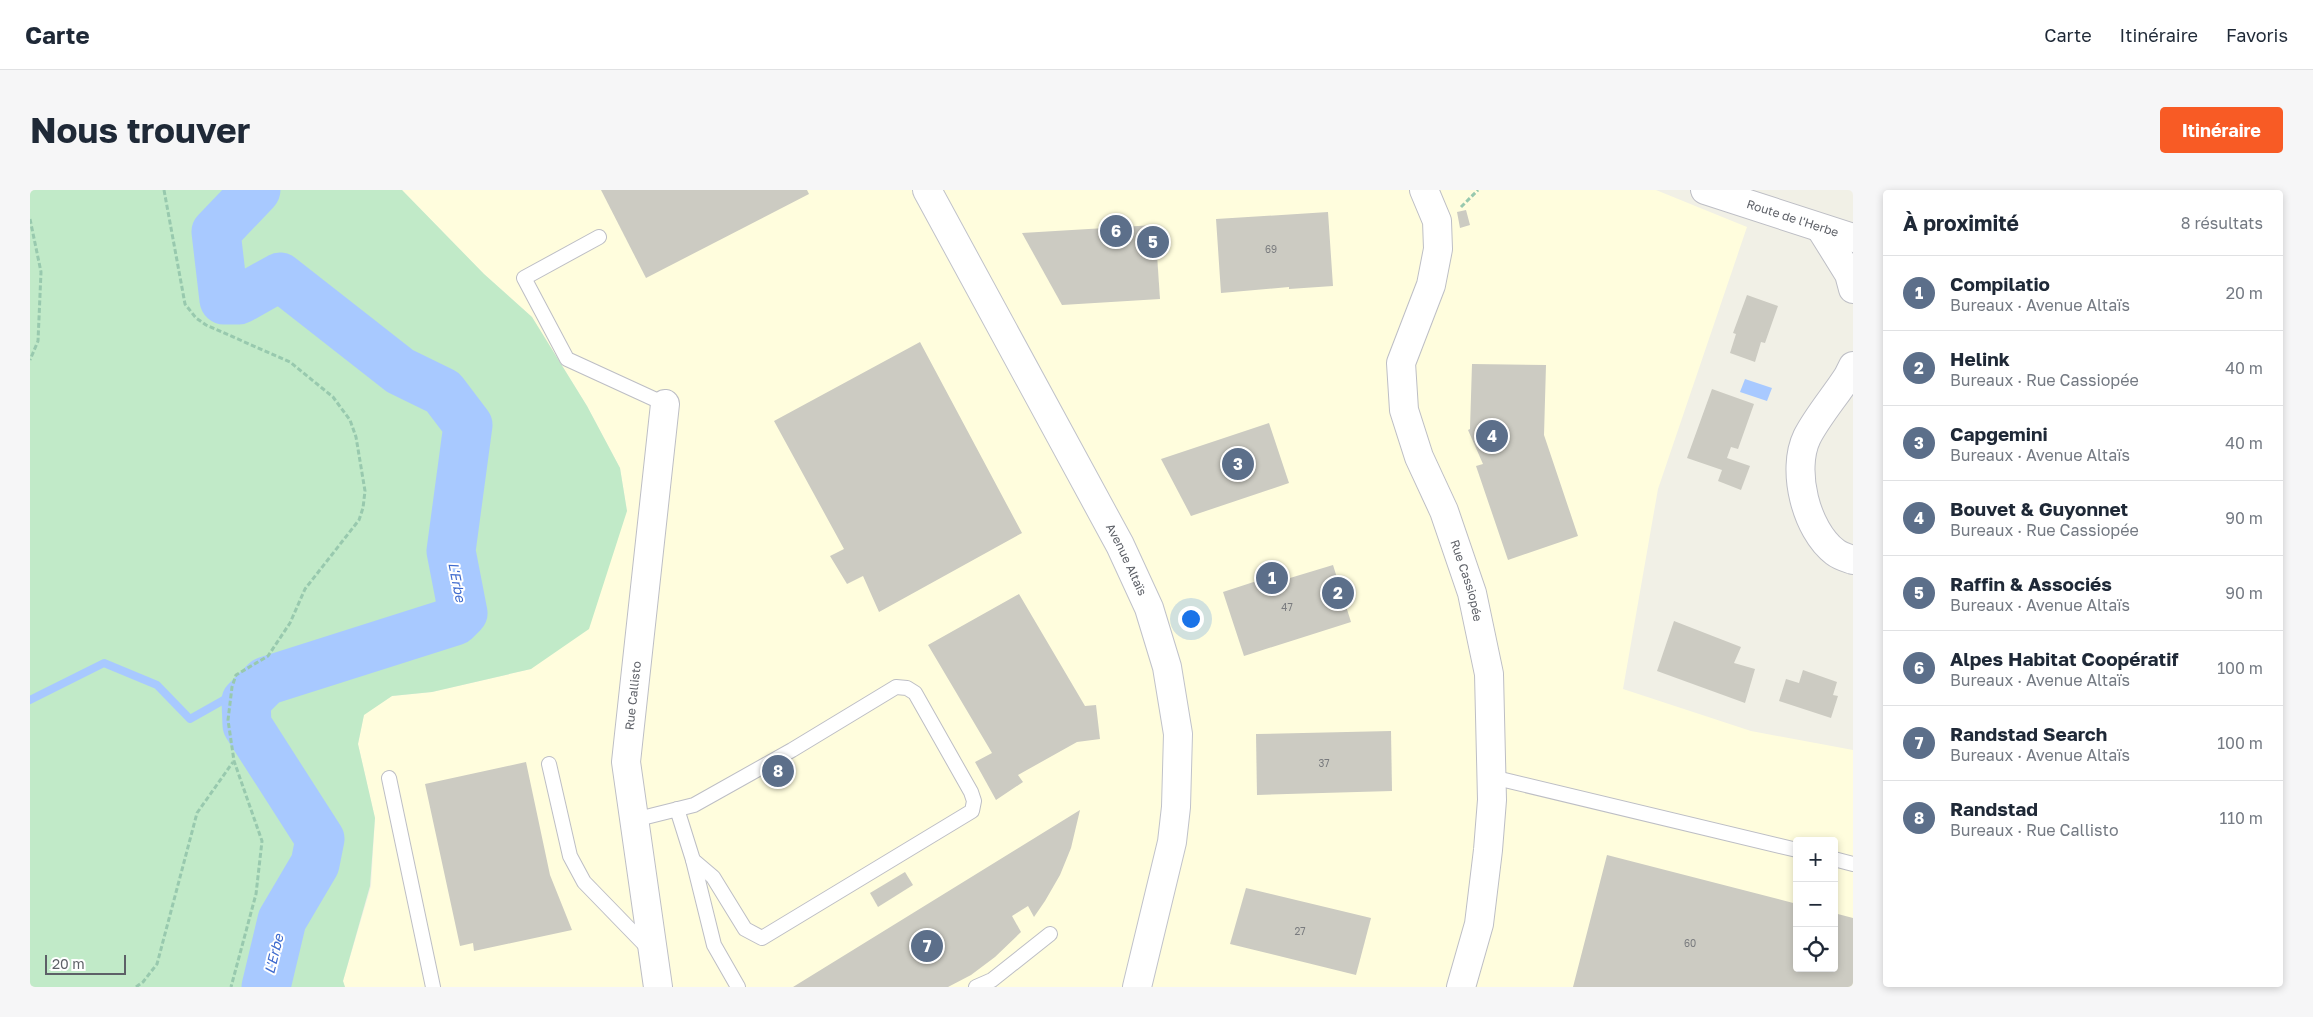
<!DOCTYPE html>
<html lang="fr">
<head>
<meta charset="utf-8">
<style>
  :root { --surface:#fff; --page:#f6f6f7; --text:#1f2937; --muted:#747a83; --line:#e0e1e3; --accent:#f85b25 }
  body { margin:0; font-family:"Golos Text",sans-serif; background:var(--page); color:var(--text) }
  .controls { position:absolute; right:15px; bottom:15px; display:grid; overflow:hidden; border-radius:5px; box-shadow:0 2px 8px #0003 }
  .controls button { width:45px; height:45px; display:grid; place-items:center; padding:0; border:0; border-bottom:1px solid var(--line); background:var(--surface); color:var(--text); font:25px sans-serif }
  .scale { position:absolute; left:15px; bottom:12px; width:81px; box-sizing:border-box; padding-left:5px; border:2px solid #5d6067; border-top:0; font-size:14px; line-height:18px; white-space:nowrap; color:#5d6067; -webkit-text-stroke:4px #fff; paint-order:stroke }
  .you { position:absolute; left:1160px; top:428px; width:18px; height:18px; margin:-12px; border:4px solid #fff; border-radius:50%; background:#1a73e8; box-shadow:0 0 0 8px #1a73e833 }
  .badge { display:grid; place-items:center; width:32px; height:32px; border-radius:50%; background:var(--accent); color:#fff; font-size:16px; font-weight:700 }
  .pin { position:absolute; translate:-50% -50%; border:2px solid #fff; box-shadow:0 1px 5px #0006 }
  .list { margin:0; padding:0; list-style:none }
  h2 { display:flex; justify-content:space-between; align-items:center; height:65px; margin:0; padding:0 20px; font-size:21px }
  h2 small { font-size:16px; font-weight:400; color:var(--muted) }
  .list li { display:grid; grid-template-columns:32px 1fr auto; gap:15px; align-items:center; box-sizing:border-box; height:75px; padding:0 20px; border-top:1px solid var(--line) }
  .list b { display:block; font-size:19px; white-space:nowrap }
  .list p { margin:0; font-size:16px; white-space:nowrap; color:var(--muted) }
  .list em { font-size:16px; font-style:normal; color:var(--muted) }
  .icon { flex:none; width:28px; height:28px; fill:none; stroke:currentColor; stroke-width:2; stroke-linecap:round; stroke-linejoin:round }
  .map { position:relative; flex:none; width:1823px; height:797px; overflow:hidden; border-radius:5px }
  header { display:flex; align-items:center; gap:30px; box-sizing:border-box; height:70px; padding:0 25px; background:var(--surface); border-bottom:1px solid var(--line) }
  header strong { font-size:24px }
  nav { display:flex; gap:28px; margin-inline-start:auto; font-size:18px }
  .intro { display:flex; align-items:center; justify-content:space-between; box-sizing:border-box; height:120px; padding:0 30px }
  h1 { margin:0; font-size:35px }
  .button { padding:12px 22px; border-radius:5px; background:var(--accent); color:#fff; font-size:18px; font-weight:700 }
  main { display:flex; gap:30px; padding:0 30px }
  aside { flex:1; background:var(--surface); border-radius:5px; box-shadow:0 2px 8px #0003 }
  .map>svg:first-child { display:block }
</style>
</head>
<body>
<header>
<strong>Carte</strong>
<nav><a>Carte</a><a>Itinéraire</a><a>Favoris</a></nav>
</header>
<div class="intro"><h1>Nous trouver</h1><a class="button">Itinéraire</a></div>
<main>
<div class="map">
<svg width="1823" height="797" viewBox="0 0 1823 797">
  <rect width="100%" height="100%" fill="#f1f0e6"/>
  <path fill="#fffddd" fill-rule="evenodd" d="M372 0H1626L1717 37 1628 299 1593 499 1721 541 1823 560V797H315L313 791 341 696 345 628 328 554 334 524 362 506 402 502 501 479 597 321 590 278 557 216 502 127 454 84ZM1767 651H1804V778H1767Z"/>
  <polygon fill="#c1eac8" points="0,0 372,0 454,84 502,127 557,216 590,278 597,321 559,439 501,479 402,502 362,506 334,525 328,554 345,628 340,696 313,791 315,797 0,797"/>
  <polygon fill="#a8c9ff" points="1715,189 1742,198 1737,211 1710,202"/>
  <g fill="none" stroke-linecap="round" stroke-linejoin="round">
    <polyline stroke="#a8c9ff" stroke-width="8" points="0,510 74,473 127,495 160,529 199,507 216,511"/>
    <polyline stroke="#a8c9ff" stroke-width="49" points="226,0 186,42 194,110 209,110 250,87 370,181 413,202 438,235 421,361 433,423 425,431 236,491 216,511 217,535 290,649 285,674 252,730 236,797"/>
  </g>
  <g fill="#cccbc2">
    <polygon points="571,0 777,0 779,4 616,88"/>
    <polygon points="1436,20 1440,35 1430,38 1427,22"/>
    <polygon points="1298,22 1303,96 1259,99 1259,97 1191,103 1186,29"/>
    <polygon points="1125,35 1130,109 1032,115 992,43"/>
    <polygon points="1717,105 1748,116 1735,153 1731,152 1725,172 1700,163 1706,144 1703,143"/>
    <polygon points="890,152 992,343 849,422 833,386 817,394 800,366 814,359 744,231"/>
    <polygon points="1442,174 1516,175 1514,245 1548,346 1478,370 1446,276 1453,274 1438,240 1440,239"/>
    <polygon points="1682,199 1724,214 1708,259 1701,257 1697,268 1720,276 1711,300 1688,291 1692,280 1657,268"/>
    <polygon points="1239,233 1259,293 1161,326 1131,269"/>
    <polygon points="1303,375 1321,432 1214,466 1193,402 1257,381 1260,388"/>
    <polygon points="989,404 1055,516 1066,515 1070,549 1047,552 988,585 993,592 966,610 945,572 962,563 898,455"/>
    <polygon points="1644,431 1711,457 1704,473 1725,479 1715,513 1627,481"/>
    <polygon points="1773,480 1807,492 1803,505 1808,506 1801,528 1749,511 1756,489 1769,493"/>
    <polygon points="1361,541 1362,601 1227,605 1226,544"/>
    <polygon points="496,572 520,685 542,740 444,761 443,753 430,756 395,594"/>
    <polygon points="1050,620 1041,658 1030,685 1015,711 1004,727 998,716 982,726 991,742 965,767 941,785 918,797 763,797"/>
    <polygon points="1577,665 1767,714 1767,778 1804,778 1804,723 1823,728 1823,797 1543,797"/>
    <polygon points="875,682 883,695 848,717 840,703"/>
    <polygon points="1216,698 1341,728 1326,785 1200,754"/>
  </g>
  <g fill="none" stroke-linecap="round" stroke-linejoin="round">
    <defs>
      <g id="lane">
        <polyline points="569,47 494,88 537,169 635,214"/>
        <polyline points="519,574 540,666 554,692 620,760"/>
        <polyline points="1462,587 1767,660"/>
        <polyline points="359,588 403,797"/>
        <polyline points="604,630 664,615 762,560 866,497 877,498 885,503 941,602 944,611 942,621 732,748 715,739 683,687 663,670 647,619"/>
        <polyline points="1804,669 1823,674"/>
        <polyline points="663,670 684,755 708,797"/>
        <polyline points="946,797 962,790 1020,744"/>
      </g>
      <g id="street">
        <path id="s1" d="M1394 0 1407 31 1408 59 1401 95 1371 173 1374 220 1389 267 1414 321 1442 403 1459 484 1462 610 1458 660 1449 734 1431 797"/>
        <path id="s2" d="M1675 0 1823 48"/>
        <polyline points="1791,39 1819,84 1823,99"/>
        <path d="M1823 176 1818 186C1806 205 1787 227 1777 247 1761 280 1776 340 1805 362 1810 366 1817 368 1823 370"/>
        <path id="s3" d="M628 797 596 572 635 214"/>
      </g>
      <g id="secondary">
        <path id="s4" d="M897 0 1090 355 1119 418 1137 477 1148 544 1146 617 1142 652 1107 797"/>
      </g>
    </defs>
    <use href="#lane" stroke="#bdbec5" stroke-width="16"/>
    <use href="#street" stroke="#bdbec5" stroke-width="30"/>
    <use href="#secondary" stroke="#c0c2ca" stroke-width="30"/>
    <g stroke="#98c9ae" stroke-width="3" stroke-dasharray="5 2.5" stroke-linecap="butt">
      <polyline points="134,0 155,114 166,128 176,135 260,172 303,207 320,230 326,247 335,301 333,318 329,330 275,399 260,433 238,466 206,485 202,497 198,530 204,571 232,651 226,704 201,797"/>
      <polyline points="1431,17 1448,0"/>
      <polyline points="0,29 11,82 8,151 0,170"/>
      <polyline points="106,797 113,792 127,774 167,623 203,572"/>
    </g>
    <use href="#lane" stroke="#fff" stroke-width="14"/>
    <use href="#street" stroke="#fff" stroke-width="28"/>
    <use href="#secondary" stroke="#fff" stroke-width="28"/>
  </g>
  <g text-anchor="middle" stroke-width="4" stroke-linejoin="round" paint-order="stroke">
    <g font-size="10" fill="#797b7e">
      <text x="1241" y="63">69</text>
      <text x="1257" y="421">47</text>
      <text x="1294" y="577">37</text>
      <text x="1270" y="745">27</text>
      <text x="1660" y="757">60</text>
    </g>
    <g font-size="12" fill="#5d6067" stroke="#fff">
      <text dy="4" stroke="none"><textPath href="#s2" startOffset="92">Route de l'Herbe</textPath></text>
      <text dy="4" stroke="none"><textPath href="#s4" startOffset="420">Avenue Altaïs</textPath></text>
      <text dy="4" stroke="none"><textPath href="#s1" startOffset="411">Rue Cassiopée</textPath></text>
      <text dy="4" stroke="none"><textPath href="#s3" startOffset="294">Rue Callisto</textPath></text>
    </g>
    <g font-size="14" font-style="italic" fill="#3f6bce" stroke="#fff">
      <text transform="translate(427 392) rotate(79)" y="5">L'Erbe</text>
      <text transform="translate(244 764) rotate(-76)" y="5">L'Erbe</text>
    </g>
  </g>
</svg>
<div class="controls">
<button>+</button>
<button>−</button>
<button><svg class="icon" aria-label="locate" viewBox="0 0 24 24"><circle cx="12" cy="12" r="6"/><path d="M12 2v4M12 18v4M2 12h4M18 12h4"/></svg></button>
</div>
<div class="scale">20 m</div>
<div class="you"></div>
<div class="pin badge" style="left:1242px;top:388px;background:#5c6f8a">1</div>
<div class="pin badge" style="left:1308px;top:403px;background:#5c6f8a">2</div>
<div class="pin badge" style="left:1208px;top:274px;background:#5c6f8a">3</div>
<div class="pin badge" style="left:1462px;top:246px;background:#5c6f8a">4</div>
<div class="pin badge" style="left:1123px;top:52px;background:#5c6f8a">5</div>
<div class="pin badge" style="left:1086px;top:41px;background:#5c6f8a">6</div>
<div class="pin badge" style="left:897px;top:756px;background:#5c6f8a">7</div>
<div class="pin badge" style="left:748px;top:581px;background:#5c6f8a">8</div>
</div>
<aside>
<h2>À proximité<small>8 résultats</small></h2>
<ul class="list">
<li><span class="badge" style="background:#5c6f8a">1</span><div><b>Compilatio</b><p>Bureaux · Avenue Altaïs</p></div><em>20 m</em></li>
<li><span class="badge" style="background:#5c6f8a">2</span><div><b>Helink</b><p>Bureaux · Rue Cassiopée</p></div><em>40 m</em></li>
<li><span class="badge" style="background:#5c6f8a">3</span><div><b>Capgemini</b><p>Bureaux · Avenue Altaïs</p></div><em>40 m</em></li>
<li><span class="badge" style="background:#5c6f8a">4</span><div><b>Bouvet &amp; Guyonnet</b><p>Bureaux · Rue Cassiopée</p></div><em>90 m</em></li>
<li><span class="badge" style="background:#5c6f8a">5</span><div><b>Raffin &amp; Associés</b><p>Bureaux · Avenue Altaïs</p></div><em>90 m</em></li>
<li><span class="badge" style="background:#5c6f8a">6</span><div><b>Alpes Habitat Coopératif</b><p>Bureaux · Avenue Altaïs</p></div><em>100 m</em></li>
<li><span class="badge" style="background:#5c6f8a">7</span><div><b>Randstad Search</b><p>Bureaux · Avenue Altaïs</p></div><em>100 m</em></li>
<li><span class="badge" style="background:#5c6f8a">8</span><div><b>Randstad</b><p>Bureaux · Rue Callisto</p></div><em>110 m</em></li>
</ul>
</aside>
</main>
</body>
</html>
